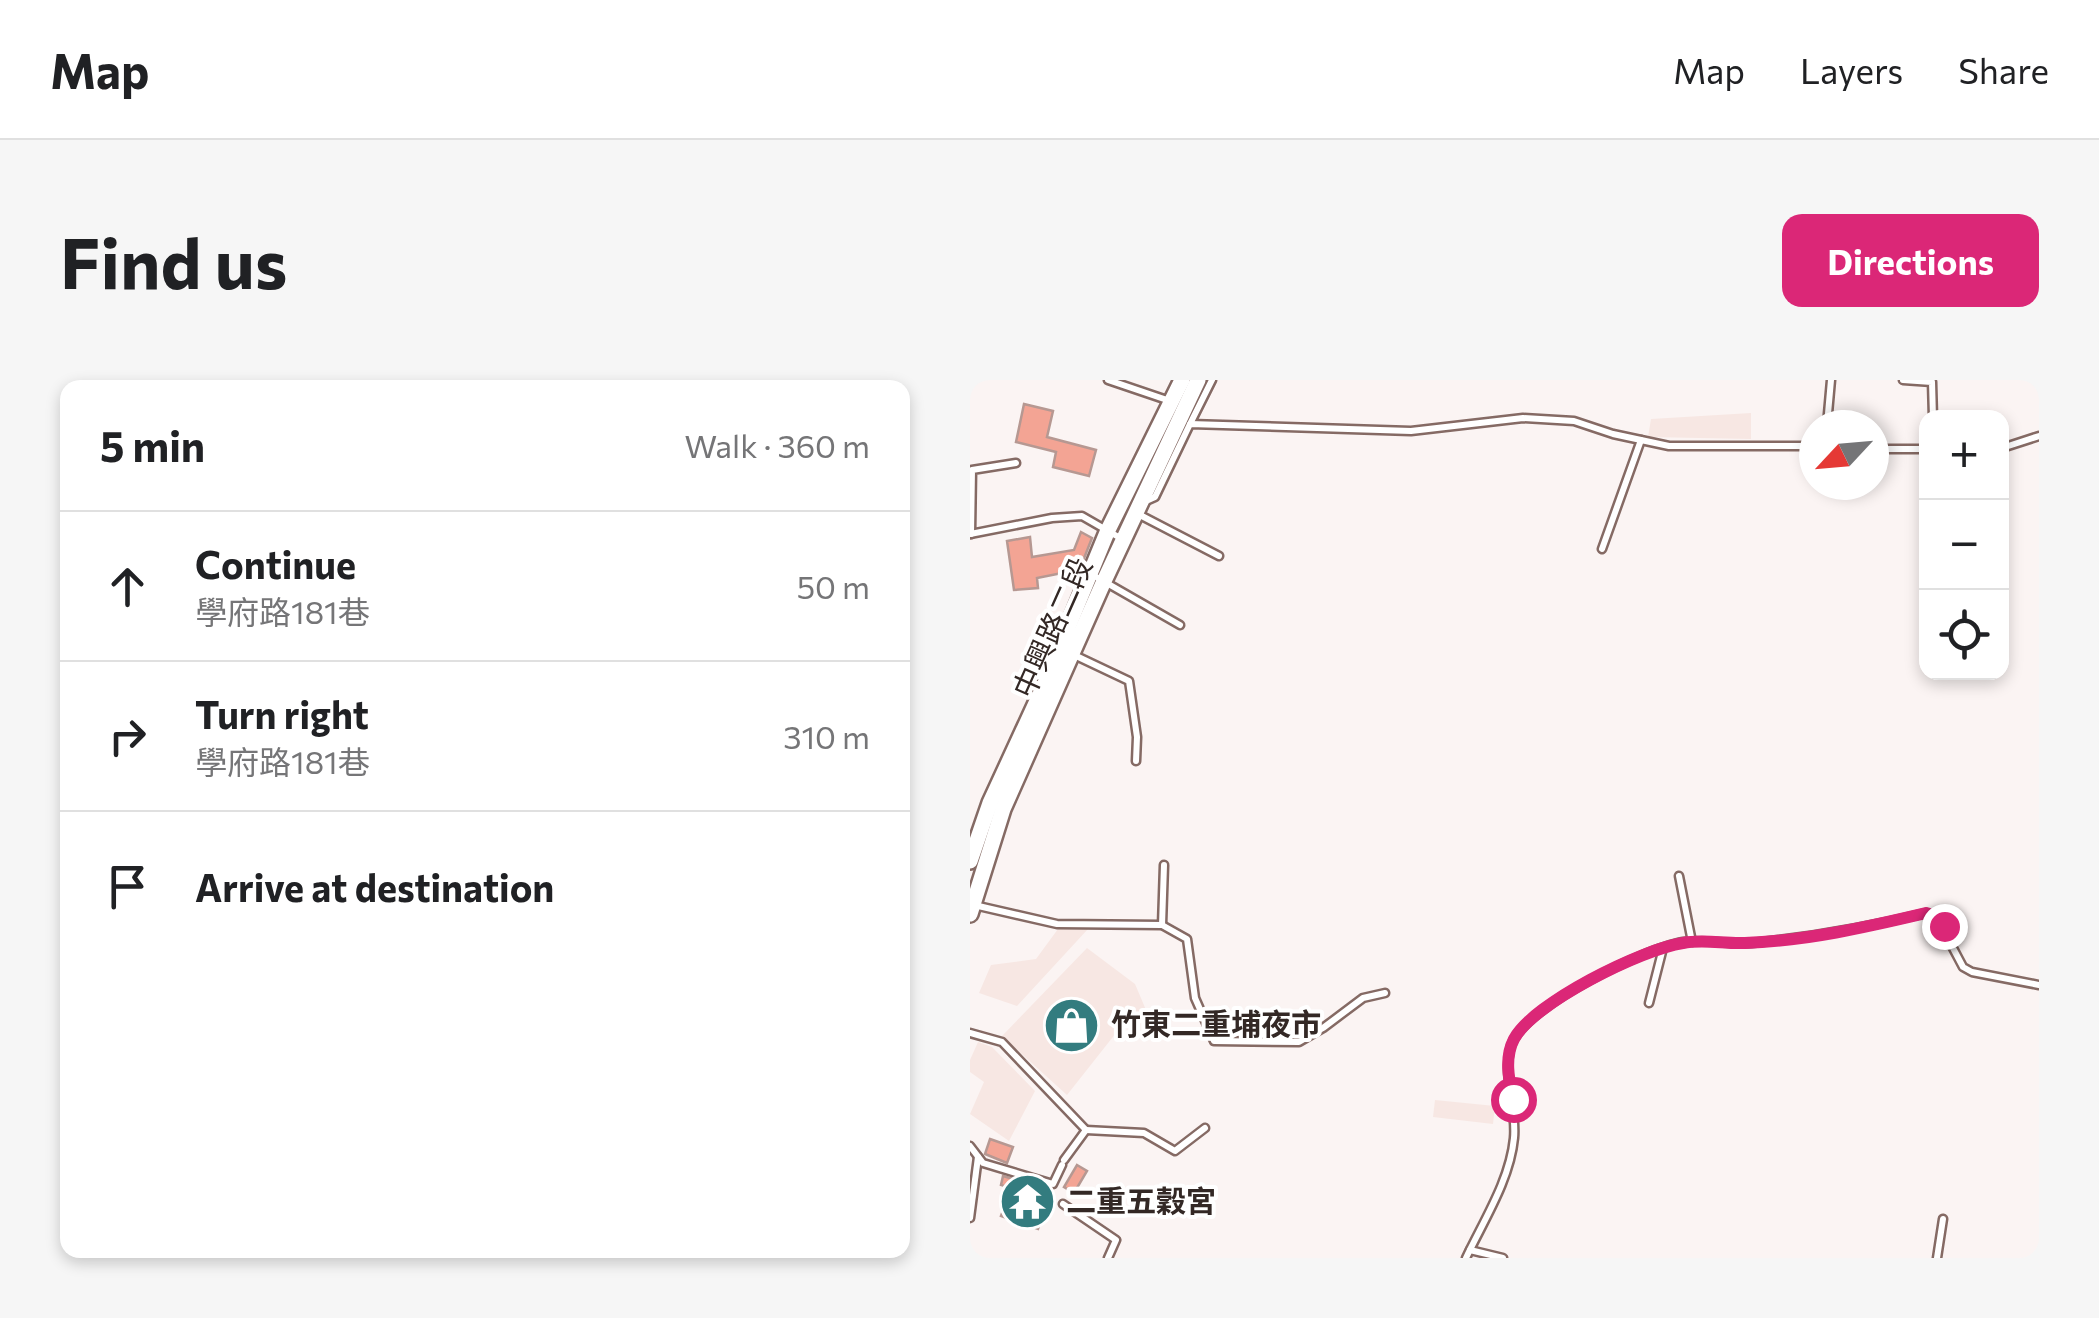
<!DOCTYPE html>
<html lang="en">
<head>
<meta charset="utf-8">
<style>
  :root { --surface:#fff; --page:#f6f6f6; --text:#202124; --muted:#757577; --line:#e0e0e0; --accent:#db2777 }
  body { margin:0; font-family:Commissioner,"Noto Sans TC",sans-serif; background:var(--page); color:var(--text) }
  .controls { position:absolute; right:30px; top:30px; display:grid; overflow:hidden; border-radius:20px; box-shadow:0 5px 15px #0003 }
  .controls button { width:90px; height:90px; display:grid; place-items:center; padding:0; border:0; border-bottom:2px solid var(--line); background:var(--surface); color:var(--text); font:50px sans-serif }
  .compass { position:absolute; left:829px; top:30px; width:90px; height:90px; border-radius:50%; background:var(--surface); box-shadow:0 5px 15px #0003; rotate:244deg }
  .stop { position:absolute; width:30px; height:30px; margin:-22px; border:8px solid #db2777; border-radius:50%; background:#fff }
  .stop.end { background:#db2777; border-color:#fff; box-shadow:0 2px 10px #0008 }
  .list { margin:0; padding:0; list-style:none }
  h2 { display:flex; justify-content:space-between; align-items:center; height:130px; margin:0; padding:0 40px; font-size:42px }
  h2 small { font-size:32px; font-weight:400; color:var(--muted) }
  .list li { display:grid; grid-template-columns:65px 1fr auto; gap:30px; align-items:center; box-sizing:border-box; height:150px; padding:0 40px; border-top:2px solid var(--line) }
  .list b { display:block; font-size:38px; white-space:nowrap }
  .list p { margin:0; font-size:32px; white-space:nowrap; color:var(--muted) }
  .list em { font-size:32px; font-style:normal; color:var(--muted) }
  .icon { flex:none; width:55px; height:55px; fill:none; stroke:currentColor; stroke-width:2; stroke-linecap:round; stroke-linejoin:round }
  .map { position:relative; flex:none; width:1069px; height:878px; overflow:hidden; border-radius:20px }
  header { display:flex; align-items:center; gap:60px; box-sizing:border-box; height:140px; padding:0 50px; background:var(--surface); border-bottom:2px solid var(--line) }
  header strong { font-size:48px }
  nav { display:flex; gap:55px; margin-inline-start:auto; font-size:35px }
  .intro { display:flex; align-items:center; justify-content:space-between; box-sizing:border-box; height:240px; padding:0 60px }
  h1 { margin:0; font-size:70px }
  .button { padding:25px 45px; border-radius:20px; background:var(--accent); color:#fff; font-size:35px; font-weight:700 }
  main { display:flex; gap:60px; padding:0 60px }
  aside { flex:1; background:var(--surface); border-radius:20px; box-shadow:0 5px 15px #0003 }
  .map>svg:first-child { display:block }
</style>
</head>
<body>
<header>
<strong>Map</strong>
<nav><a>Map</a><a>Layers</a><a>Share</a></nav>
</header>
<div class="intro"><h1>Find us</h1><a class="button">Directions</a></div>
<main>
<aside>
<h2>5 min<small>Walk · 360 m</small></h2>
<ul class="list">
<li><svg class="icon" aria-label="ahead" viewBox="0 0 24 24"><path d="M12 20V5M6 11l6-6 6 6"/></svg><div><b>Continue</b><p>學府路181巷</p></div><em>50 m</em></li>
<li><svg class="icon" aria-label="right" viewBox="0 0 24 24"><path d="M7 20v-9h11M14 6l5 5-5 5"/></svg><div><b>Turn right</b><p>學府路181巷</p></div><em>310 m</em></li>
<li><svg class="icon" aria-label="arrive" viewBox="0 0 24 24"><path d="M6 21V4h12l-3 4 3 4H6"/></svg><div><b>Arrive at destination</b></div></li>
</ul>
</aside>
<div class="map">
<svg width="1069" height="878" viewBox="0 0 1069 878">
  <rect width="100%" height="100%" fill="#fbf4f3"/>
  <g fill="#f7e7e3">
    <polygon points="781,33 781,59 678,57 681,39"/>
    <polygon points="88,549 118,549 47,626 9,613 21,585 66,579"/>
    <polygon points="117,568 165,604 179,637 146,653 97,715 32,656"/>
    <polygon points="8,662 22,667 65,711 39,761 0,734 14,702 0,692 0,680"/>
    <polygon points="465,720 525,726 523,744 463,737"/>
  </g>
  <g fill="#f3a494" stroke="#b69892" stroke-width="2.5">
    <polygon points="54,24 83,31 77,57 126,70 119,96 83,87 86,72 46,62"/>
    <polygon points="111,152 122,158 107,196 97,192 67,198 68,208 44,210 37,161 60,157 62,177 104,170"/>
    <polygon points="20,759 43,767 37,783 15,774"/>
    <polygon points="107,785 117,791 104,813 94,807"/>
    <polygon points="33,796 81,810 68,849 31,836 41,808 31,805"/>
  </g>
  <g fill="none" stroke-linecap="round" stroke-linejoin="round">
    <defs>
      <g id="service">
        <polyline points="138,0 200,21"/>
        <polyline points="933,0 962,2 963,38"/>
        <polyline points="220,44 242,0"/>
        <polyline points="857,45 861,0"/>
        <polyline points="1032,68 1069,56"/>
        <polyline points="904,69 956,69"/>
        <polyline points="176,121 185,117 220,44 441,51 553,38 604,41 643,54 699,66 844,66"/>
        <polyline points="168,134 249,176"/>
        <polyline points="0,154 82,138 112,136 152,159"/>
        <polyline points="1,154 2,90 46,83"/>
        <polyline points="632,169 671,60"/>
        <polyline points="121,194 210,245"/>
        <polyline points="102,274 159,301 167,357 166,381"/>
        <polyline points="709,496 722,562"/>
        <polyline points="4,525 87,544 192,545 217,559 225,618 244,661 329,662 353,648 393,618 415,613"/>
        <polyline points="192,545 194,485"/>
        <polyline points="679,623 693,568"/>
        <polyline points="0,653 32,662 116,750 94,780"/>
        <polyline points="116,750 174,753 205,771 235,748"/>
        <polyline points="0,766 13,783 83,804 92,785"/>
        <polyline points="93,824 146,860 138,878"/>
        <polyline points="0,838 8,777"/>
        <polyline points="500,870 533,878"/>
        <path d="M496 878C514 840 540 800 544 758 547 728 532 696 541 666 553 627 673 569 713 562 736 559 759 565 782 563 841 557 898 547 956 533L966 536 993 587 1002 592 1069 605"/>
        <polyline points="967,878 973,839"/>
      </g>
      <g id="secondary">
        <polyline points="0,481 20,423 73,308 138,150 212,0"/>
        <polyline points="0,534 33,429 134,201 228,0"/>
      </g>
    </defs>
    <use href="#service" stroke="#856a64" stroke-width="11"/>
    <use href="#secondary" stroke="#856a64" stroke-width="20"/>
    <use href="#service" stroke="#fff" stroke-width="6"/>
    <use href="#secondary" stroke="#fff" stroke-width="15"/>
  </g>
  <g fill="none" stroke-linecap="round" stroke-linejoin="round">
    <path stroke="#db2777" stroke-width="12" d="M543 719C539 700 534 678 544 659 563 623 672 569 713 563 734 559 754 564 775 563 835 561 897 547 956 533L966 536 974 546"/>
  </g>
  <defs>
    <symbol id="shop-disc" viewBox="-11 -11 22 22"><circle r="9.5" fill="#337c7f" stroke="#fff"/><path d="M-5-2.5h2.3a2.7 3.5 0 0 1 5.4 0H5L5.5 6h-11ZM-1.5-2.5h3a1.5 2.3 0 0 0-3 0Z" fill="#fff"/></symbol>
    <symbol id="temple-disc" viewBox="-11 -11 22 22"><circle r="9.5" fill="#337c7f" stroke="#fff"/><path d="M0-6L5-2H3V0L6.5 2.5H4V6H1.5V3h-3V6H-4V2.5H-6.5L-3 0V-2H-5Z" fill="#fff"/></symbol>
  </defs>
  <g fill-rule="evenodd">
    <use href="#shop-disc" x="70" y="614" width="63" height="63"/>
    <use href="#temple-disc" x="26" y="790" width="63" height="63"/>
  </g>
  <g text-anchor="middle" stroke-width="8" stroke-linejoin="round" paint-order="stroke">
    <g font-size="30" fill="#332825" stroke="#fff">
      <text transform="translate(83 248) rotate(-66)" y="10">中興路二段</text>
    </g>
    <g font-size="30" font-weight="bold" fill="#332825" stroke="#fff" text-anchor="start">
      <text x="141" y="655">竹東二重埔夜市</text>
      <text x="96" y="832">二重五穀宮</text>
    </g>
  </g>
</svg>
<div class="controls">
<button>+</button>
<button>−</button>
<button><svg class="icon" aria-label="locate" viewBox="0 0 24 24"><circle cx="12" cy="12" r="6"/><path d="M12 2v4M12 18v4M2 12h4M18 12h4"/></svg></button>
</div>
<svg class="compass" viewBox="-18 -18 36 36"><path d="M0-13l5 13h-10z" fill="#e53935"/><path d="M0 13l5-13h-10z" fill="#757577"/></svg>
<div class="stop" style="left:543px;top:719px"></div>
<div class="stop end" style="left:974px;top:546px"></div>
</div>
</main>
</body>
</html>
